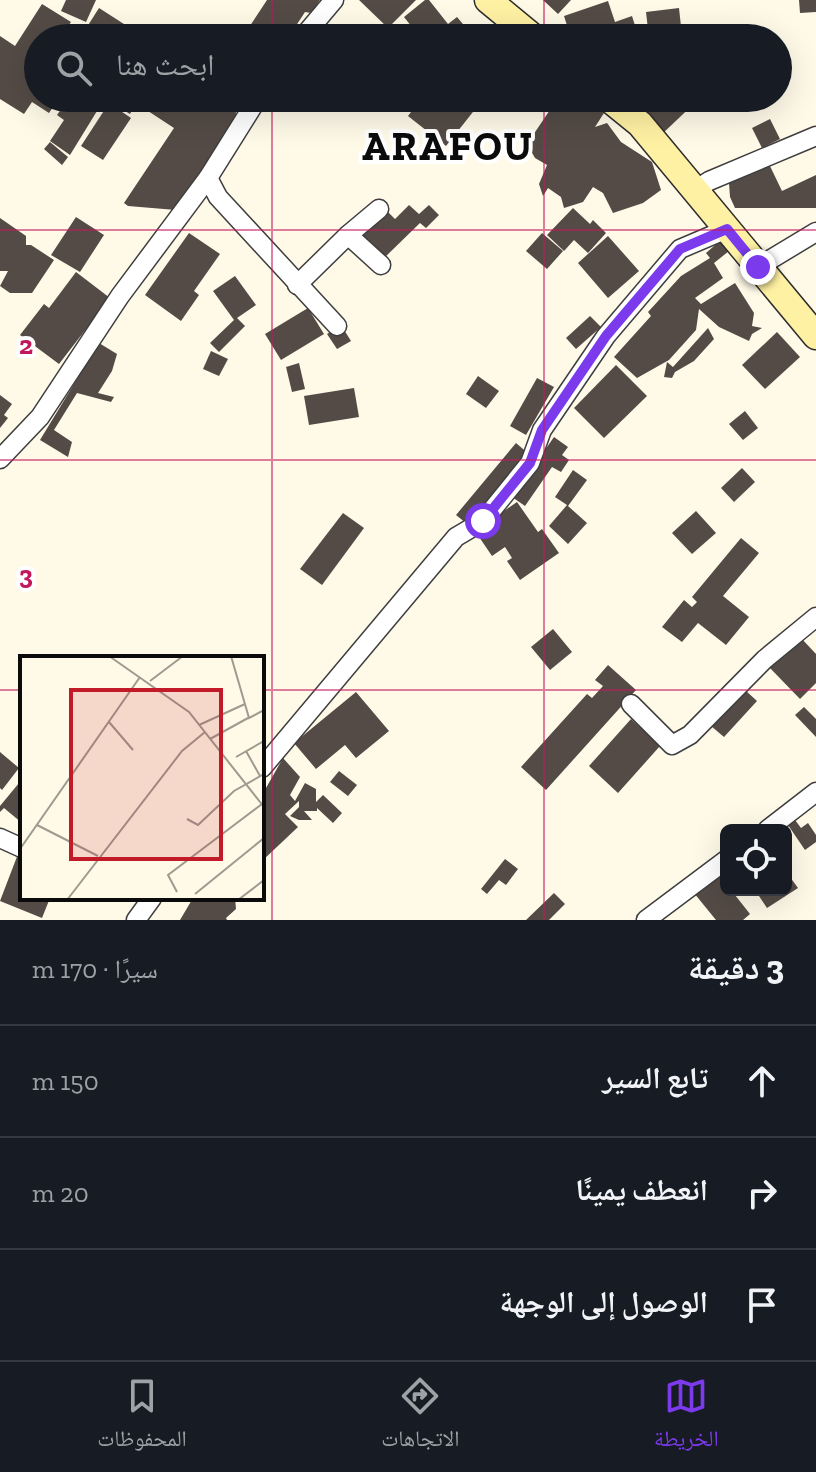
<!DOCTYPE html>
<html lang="ar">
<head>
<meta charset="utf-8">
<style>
  :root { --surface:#171b24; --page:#242831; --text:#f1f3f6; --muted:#9ea1a6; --line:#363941; --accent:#7c3aed }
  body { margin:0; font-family:"Zilla Slab","Noto Naskh Arabic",serif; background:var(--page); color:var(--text); direction:rtl }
  .controls { position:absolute; right:24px; bottom:24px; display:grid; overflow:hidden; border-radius:12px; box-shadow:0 8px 32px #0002 }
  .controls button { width:72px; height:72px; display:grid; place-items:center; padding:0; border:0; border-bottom:2px solid var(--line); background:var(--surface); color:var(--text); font:40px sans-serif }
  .stop { position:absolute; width:24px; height:24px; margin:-18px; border:6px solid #7c3aed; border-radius:50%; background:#fff }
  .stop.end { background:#7c3aed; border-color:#fff; box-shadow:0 2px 8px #0008 }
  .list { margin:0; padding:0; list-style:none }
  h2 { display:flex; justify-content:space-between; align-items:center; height:104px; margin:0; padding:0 32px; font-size:34px }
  h2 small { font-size:26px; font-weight:400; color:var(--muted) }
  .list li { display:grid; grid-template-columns:52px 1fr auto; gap:24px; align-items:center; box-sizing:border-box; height:112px; padding:0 32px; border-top:2px solid var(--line) }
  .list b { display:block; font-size:30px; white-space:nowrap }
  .list em { font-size:26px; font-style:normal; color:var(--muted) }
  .icon { flex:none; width:44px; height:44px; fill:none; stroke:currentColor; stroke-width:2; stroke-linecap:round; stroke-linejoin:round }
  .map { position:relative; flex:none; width:816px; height:920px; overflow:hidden; direction:ltr }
  .search { position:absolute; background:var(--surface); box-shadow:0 8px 32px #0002; left:24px; right:24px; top:24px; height:88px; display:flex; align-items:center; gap:20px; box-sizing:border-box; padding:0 28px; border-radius:44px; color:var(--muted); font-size:30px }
  .sheet { height:440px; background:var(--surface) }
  nav { display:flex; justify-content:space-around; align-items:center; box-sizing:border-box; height:112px; border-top:2px solid var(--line); background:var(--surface); font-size:22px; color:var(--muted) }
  nav a { display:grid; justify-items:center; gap:4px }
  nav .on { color:var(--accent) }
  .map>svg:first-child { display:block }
</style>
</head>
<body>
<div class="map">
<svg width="816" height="920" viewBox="0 0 816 920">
  <rect width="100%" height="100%" fill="#fff9e8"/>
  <g fill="#544b46">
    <polygon points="66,0 96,0 86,22 61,11"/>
    <polygon points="267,0 320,0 311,13 305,12 288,38 242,38"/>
    <polygon points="359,0 416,0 388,28"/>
    <polygon points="425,0 429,0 448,24 457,17 468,30 458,38 416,38 419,36 404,17"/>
    <polygon points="543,0 571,0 558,14"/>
    <polygon points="799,0 816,0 816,12 800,13"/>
    <polygon points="608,1 615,22 632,16 639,38 571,38 564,16"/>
    <polygon points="42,4 71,22 60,38 38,38 38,98 59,98 49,113 32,102 24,114 0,99 0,36 15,46"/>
    <polygon points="99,8 138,33 135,38 80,38"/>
    <polygon points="679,8 682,36 649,38 646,12"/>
    <polygon points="479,26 494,38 470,38"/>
    <polygon points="69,98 105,98 70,155 50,141 64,120 57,115"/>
    <polygon points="126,98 136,103 130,114 120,108"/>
    <polygon points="154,98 186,98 184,101 189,104 193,98 246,98 236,112 235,122 176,210 128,206 124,203 174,128 148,111"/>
    <polygon points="422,98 484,98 446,146 408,116"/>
    <polygon points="516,98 534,98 522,110 513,101"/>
    <polygon points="558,98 581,98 604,113 595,127 607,123 621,142 652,162 661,190 643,203 613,213 603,193 593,187 583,202 564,208 561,197 548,188 543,196 539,184 547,165 535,158 527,144"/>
    <polygon points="649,98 700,98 661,135 637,110"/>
    <polygon points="109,103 131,118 103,160 81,146"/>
    <polygon points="770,119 780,139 762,148 752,128"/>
    <polygon points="50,142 68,157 62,165 44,149"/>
    <polygon points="769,164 782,191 816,175 816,208 735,208 730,197 729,183"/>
    <polygon points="409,205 419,214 429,205 439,215 426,228 420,223 380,262 357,239 386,210 395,219"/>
    <polygon points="573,208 590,224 593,220 606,233 588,253 574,240 564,251 547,235"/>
    <polygon points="76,217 104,235 80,272 51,255"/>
    <polygon points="0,218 26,236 26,245 31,245 54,260 32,293 10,293 0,286 8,271 0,271"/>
    <polygon points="189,233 220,254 194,291 199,295 181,321 145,295"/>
    <polygon points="542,233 563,251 547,269 526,251"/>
    <polygon points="608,236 639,271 608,298 578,263"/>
    <polygon points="721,240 729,251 714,263 723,278 695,298 701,304 735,283 754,313 752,326 762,328 752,334 749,341 719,327 699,309 696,330 669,360 637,378 614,357 651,316 648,312 681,276 710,258 706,253"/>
    <polygon points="76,272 110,298 59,364 20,335 44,304 49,308"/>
    <polygon points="235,276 256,305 237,318 245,326 219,352 210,343 234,320 213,291"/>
    <polygon points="308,308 324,334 281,360 265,334"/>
    <polygon points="590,316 601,327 576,349 566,338"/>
    <polygon points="341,325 351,341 337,349 327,334"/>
    <polygon points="708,328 714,339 694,361 675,372 672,378 664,377 667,362 673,367"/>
    <polygon points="777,332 800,357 765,389 742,365"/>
    <polygon points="99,343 117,354 112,371 98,393 114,397 111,402 77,393 54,430 72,442 68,457 40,440"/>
    <polygon points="211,351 228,359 219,376 203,369"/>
    <polygon points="299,363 305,389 292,392 286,367"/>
    <polygon points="616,365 647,396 604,438 574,408"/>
    <polygon points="478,376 499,391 486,408 466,394"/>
    <polygon points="537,378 554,387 526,435 510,426"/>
    <polygon points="354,388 359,417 309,425 304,396"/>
    <polygon points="0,395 12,404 4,415 8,418 0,428"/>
    <polygon points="745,411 758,428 743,440 729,424"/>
    <polygon points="554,437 568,447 562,455 569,460 561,472 552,467 525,506 512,497"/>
    <polygon points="516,443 530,455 471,527 456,515"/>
    <polygon points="742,468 755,482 734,502 721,488"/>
    <polygon points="573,470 587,480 568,506 587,523 568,544 549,526 567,505 555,497"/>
    <polygon points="517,502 538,532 542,529 559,553 520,580 507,561 512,558 505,547 492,556 475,531"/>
    <polygon points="696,511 716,533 692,554 672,533"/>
    <polygon points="343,513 364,528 322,585 300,569"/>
    <polygon points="741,538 759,553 723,596 749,617 726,645 698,623 682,642 662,627 684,600 692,607 697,602 692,597"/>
    <polygon points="553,629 572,652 550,670 531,647"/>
    <polygon points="801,638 816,654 816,683 800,699 770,668"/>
    <polygon points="608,665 636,690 546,790 521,767 587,694 592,698 603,686 595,680"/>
    <polygon points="745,690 757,701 724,737 711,726"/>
    <polygon points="356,692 389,731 356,758 345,745 316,769 294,743"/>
    <polygon points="804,707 816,719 816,737 795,715"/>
    <polygon points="631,719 660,746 618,793 589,766"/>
    <polygon points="0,752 19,768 2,790 0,788"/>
    <polygon points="283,758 300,777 290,795 295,801 305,783 316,789 316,802 323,795 342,813 333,823 317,808 317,811 304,811 312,820 299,820 290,816 299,807 299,801 285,814 298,827 262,861 262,795"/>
    <polygon points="339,771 357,785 348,796 330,782"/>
    <polygon points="19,783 22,785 22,823 4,808 0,812 0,806"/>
    <polygon points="795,820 801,828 808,823 816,835 816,842 805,850 788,825"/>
    <polygon points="18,854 22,855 22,898 50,898 42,918 0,901"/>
    <polygon points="505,859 518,869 506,885 499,880 487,894 481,889"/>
    <polygon points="718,874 726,884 726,890 731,890 750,914 743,920 716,920 694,893"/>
    <polygon points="790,877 798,888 767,908 755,890 786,890 786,880"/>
    <polygon points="554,893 565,904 549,920 526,920"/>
    <polygon points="193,898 235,898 236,909 226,918 227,920 180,920"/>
  </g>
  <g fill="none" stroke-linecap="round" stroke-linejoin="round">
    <defs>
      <g id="street">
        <polyline points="302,38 334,0"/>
        <polyline points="208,178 218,197 337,326"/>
        <polyline points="695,190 709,181 816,136"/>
        <polyline points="348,235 381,265"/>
        <polyline points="758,267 816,232"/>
        <polyline points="297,285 348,235 379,209"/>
        <polyline points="0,459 40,417 120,296 208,178 258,98"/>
        <polyline points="631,704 672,745 690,735 765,659 816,617"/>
        <polyline points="262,768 456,537 483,521 530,463 542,430 606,336 680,249 727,229"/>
        <polyline points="767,830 816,792"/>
        <polyline points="0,838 22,848"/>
        <polyline points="136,920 152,898"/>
        <polyline points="646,920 726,860"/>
      </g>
      <g id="secondary">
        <polyline points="488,0 534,38"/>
        <polyline points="608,98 640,124 816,336"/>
      </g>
    </defs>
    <use href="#street" stroke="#3e3e3e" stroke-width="21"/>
    <use href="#secondary" stroke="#2d2d2d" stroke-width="29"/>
    <use href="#street" stroke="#fff" stroke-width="18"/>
    <use href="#secondary" stroke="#fff1a3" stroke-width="26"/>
  </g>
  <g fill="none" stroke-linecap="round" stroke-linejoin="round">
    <polyline stroke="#7c3aed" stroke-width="10" points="483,521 530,463 542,430 606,336 680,249 727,229 758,267"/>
  </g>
  <path fill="none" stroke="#c2185b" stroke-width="2" stroke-opacity="0.55" d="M272 0V38M544 0V38M272 98V920M544 98V920M0 230H816M0 460H816M0 690H22M262 690H816"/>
  <g text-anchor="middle" stroke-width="8" stroke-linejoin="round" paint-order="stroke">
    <g font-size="40" font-weight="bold" letter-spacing="2" fill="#0b0b0b" stroke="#fff">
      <text x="448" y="160">ARAFOU</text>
    </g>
  </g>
  <g transform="translate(20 656)">
    <rect width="244" height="244" fill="#fff9e8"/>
    <path fill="none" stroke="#9d9a90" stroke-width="2" d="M89 0 169 56 244 151M211 0 229 62 244 54M130 25 163 0M89 66 113 94M179 69 225 48M190 83 228 62M226 95 240 120M216 101 244 85M167 163 178 169 214 135 244 118M17 169 78 200M0 193 120 21M157 236 148 219 242 148M175 238 244 182M47 244 162 95 185 76M218 244 244 224"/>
    <path fill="#c31a2a" fill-opacity="0.15" stroke="#c31a2a" stroke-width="4" d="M51 34H201V203H51Z"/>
    <rect width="244" height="244" fill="none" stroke="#0b0b0b" stroke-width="4"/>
  </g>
  <g font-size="26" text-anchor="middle" font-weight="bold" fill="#c2185b" stroke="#fff" stroke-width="8" stroke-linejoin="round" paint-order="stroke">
    <text x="26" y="354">2</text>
    <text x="26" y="584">3</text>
  </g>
</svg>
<div class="controls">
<button><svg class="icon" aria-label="locate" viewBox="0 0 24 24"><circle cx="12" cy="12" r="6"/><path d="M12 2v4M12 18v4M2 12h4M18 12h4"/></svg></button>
</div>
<div class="stop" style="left:483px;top:521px"></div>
<div class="stop end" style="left:758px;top:267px"></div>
<div class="search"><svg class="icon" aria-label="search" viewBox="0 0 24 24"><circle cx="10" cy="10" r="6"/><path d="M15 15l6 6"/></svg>ابحث هنا</div>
</div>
<section class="sheet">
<h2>3 دقيقة<small>سيرًا · 170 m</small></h2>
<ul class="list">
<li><svg class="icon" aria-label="ahead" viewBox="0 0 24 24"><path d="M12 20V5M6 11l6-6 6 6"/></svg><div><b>تابع السير</b></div><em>150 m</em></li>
<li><svg class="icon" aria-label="right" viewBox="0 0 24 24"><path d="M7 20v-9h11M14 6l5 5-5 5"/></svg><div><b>انعطف يمينًا</b></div><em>20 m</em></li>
<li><svg class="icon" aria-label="arrive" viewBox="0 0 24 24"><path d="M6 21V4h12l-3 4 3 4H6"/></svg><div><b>الوصول إلى الوجهة</b></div></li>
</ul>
</section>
<nav>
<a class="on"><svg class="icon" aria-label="map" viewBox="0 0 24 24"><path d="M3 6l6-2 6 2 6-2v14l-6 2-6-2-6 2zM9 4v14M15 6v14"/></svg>الخريطة</a>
<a><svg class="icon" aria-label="directions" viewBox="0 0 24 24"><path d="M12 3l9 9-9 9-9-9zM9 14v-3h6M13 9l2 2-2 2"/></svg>الاتجاهات</a>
<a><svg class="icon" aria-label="saved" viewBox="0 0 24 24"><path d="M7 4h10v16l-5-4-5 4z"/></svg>المحفوظات</a>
</nav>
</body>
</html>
